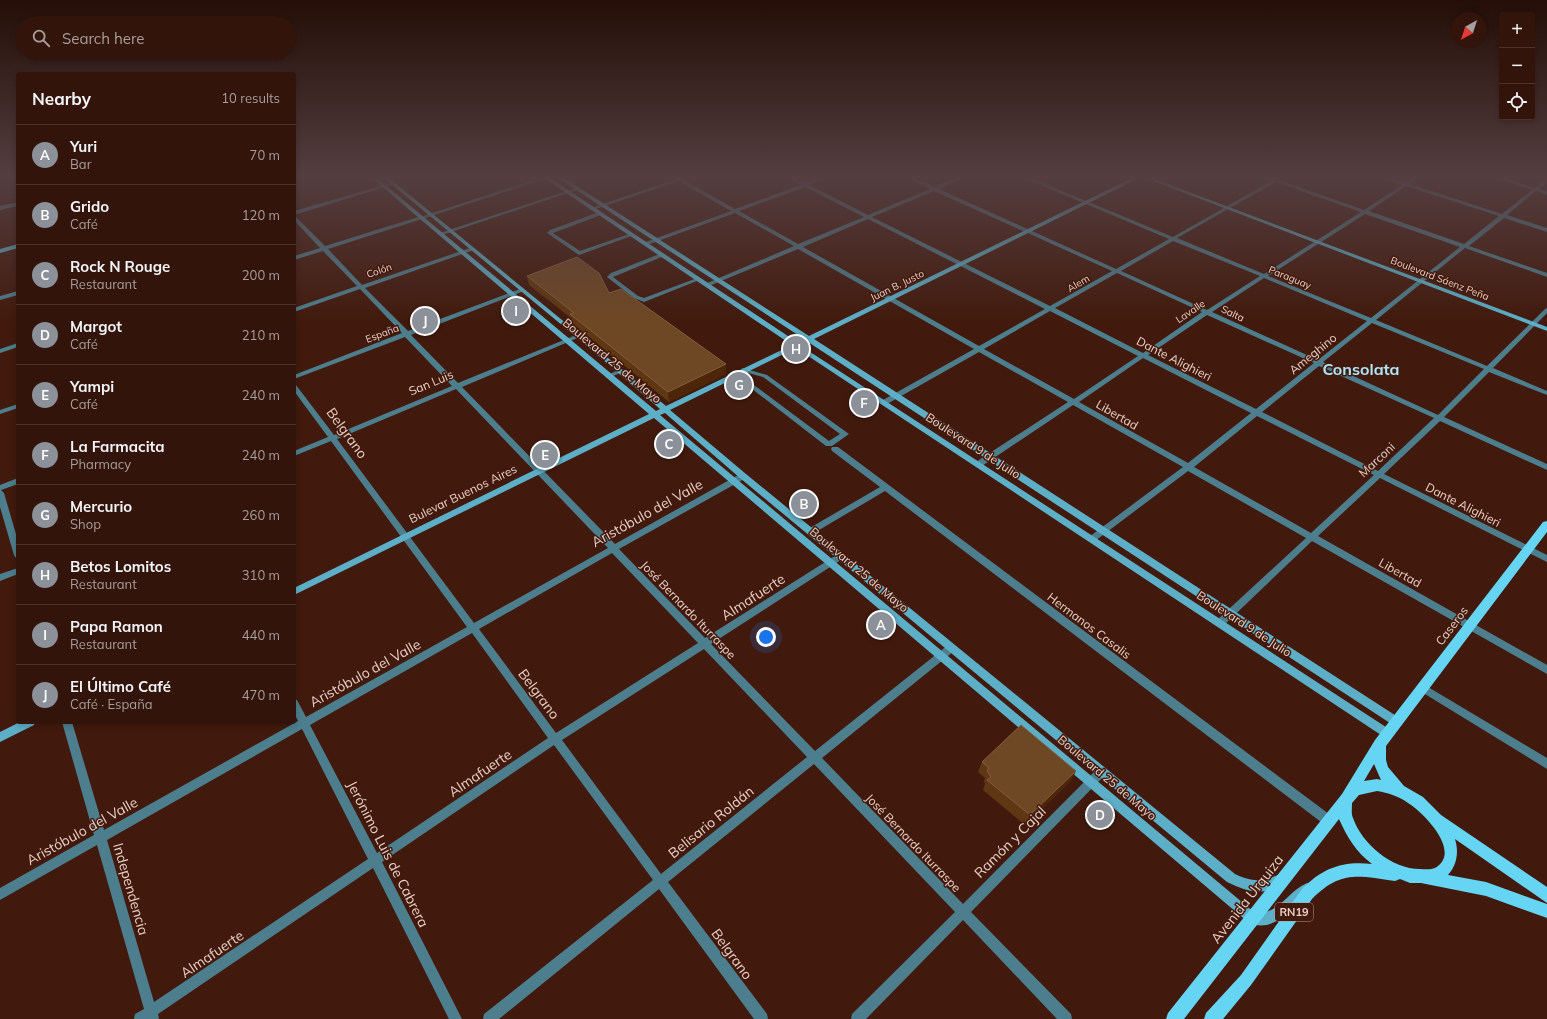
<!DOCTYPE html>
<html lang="en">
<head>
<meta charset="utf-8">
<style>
  :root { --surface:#32140a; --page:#3a1d13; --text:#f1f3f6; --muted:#a89e9c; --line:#4d332b; --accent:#8c9099 }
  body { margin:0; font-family:Mulish,sans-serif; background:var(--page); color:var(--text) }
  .controls { position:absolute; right:12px; top:12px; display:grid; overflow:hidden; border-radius:4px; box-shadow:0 2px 6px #0003 }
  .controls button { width:36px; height:36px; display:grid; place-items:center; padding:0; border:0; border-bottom:1px solid var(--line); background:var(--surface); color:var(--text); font:20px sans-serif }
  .compass { position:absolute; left:1451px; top:12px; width:36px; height:36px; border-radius:50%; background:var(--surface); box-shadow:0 2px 6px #0003; rotate:219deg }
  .you { position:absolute; left:766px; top:637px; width:14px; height:14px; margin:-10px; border:3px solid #fff; border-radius:50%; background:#1a73e8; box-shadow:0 0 0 6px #1a73e833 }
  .badge { display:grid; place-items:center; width:26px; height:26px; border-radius:50%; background:var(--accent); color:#fff; font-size:13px; font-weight:700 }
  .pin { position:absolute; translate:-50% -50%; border:2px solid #fff; box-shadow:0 1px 4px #0006 }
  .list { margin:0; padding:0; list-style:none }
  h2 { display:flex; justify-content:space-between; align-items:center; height:52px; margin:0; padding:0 16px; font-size:17px }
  h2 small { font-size:13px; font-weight:400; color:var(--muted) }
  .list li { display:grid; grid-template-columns:26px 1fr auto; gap:12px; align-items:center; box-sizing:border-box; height:60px; padding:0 16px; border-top:1px solid var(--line) }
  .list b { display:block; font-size:15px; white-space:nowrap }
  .list p { margin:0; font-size:13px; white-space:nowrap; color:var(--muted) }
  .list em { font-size:13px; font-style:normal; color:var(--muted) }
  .icon { flex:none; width:22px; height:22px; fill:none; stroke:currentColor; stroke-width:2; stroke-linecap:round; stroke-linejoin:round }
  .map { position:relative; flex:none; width:1547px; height:1019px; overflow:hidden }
  .search { position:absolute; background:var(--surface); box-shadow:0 2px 6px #0003; left:16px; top:16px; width:280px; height:44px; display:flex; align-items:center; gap:10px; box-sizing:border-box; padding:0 14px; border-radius:22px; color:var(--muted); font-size:15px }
  .panel { position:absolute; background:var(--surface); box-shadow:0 2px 6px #0003; left:16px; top:72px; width:280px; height:652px; border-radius:4px }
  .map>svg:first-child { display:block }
</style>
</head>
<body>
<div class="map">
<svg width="1547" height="1019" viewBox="0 0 1547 1019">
  <rect width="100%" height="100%" fill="#421a0d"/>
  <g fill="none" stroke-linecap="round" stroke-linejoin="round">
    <g fill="#4d7e8d" fill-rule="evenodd">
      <path d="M675 178H684V180L735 209 801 185 789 178H795L805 183 819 178H826L809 185 868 215 930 189 908 178H915L934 187 955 178H962L939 189 1116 269 1169 239 1024 178H1031L1173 237 1271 181 1266 178H1282L1279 180 1364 210 1402 185 1383 178H1391L1405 183 1412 178H1418L1410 184 1502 214 1532 190 1497 178H1505L1535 188 1543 181H1547V183L1539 189 1547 191V195L1536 191 1507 215 1547 228V232L1504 218 1469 246 1547 273V277L1465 248 1376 320 1487 366 1545 309 1547 308V313L1493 368 1547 391V395L1489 372 1444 417 1547 464V470L1440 421 1384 474 1547 555V562L1380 478 1318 536 1547 665V674L1312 541 1223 626 1220 627 1217 626 1215 623 1217 620 1306 538 1188 471 1095 541H1089L1088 539 1089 537 1183 467 1073 405 982 466H976L975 464 976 462 1068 402 979 352 887 404H883L882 402 883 400 974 349 798 249 709 286H705V284L794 246 735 213 647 245H643V243L731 211 679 181 593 210 588 209 676 179ZM1276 182 1361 212 1264 274 1177 238ZM1406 186 1499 216 1464 244 1369 211ZM805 187 864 217 798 244 739 211ZM934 191 1112 271 1050 306 872 217ZM1365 214 1460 247 1371 318 1268 276ZM868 219 1045 309 979 346 803 247ZM1173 241 1260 276 1207 310 1121 271ZM1117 273 1202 312 1143 353 1055 308ZM1264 278 1367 321 1318 360 1212 312ZM1050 311 1138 356 1074 399 984 349ZM1207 315 1314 363 1256 409 1148 355ZM1372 323 1484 369 1438 415 1323 362ZM1143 358 1251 413 1188 463 1079 402ZM1319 366 1434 418 1378 471 1262 412ZM1257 416 1374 475 1311 533 1194 467Z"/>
      <polygon points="391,183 395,184 294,215 294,211"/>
      <polygon points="18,202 18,206 0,210 0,206"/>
      <polygon points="599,212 601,213 601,215 553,233 580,251 629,234 634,235 579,255 547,233 550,230"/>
      <path d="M294 215 325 246 418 217H422V219L328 249 362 285 470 248H474V250L365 288 408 331 520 289H524V291L411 335 458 383 576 335H580V337L462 387 615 544 740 474H746L747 476 746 478 619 549 705 638 838 554H844L845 556 844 558 711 644 815 751 948 645 951 644 954 645 956 648 954 651 822 758 963 904 1097 769 1101 767 1105 769 1106 772 1105 775 971 912 1071 1014 1072 1019H1057L963 920 866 1019H851L852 1014 955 912 814 764 668 882 767 1014 768 1019H754L659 889 499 1019H483L484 1014 653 880 554 745 382 862 462 1019H449L373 868 158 1014 159 1019H134L135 1014 144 1009 97 845 0 900V888L94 835 62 722H72L104 830 298 721 294 713V699L297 700 306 717 467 627 331 441 294 456V451L328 437 294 391V384L296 385 334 435 452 386 405 337 294 379V375L402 333 360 289 294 312V308L357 286 323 251 294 260V256L320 248 294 220ZM456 389 608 548 474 623 337 439ZM612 553 698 643 556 733 479 629ZM472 633 548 738 377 853 310 725ZM704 649 807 757 661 874 562 740ZM302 729 368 859 154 1002 107 840Z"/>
      <polygon points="662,253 664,254 664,256 613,277 638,296 644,298 697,278 702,279 644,302 634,298 607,277 611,273"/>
      <polygon points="18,291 18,295 0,300 0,296"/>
      <polygon points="18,343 18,347 0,353 0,349"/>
      <polygon points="743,368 767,375 849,434 832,446 826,446 734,375 734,373 738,373 829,441 840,434 763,377 741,371 741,369"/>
      <polygon points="620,369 623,371 622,372 609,378 606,376"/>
      <polygon points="18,404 18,408 0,414 0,410"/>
      <polygon points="832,447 838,447 1333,817 1334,821 1333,825 1329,826 1325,825 885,491 814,533 808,533 807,531 808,529 880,487 832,451 831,449"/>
      <polygon points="18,478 18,484 1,490 4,493 18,541 18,558 15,557 14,555 0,507 0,485"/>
      <polygon points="18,568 18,574 0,581 0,574"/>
      <polygon points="1423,684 1547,758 1547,769 1420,691 1418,688 1420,685"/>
    </g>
    <g fill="#4d7e8d" fill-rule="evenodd">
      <polygon points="539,178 547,178 422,219 417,218"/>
      <polygon points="576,188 580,189 442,235 437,234"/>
    </g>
    <g fill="#5cafc7" fill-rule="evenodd">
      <path d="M372 178H377L656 411 660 409 580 340 384 178H389L584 338 666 406 792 345 544 178H550L797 342 804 339 558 178H564L809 336 1132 178H1139L814 339 1401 719 1402 722 1401 725 1397 726 1393 725 808 342 801 346 1392 731 1393 734 1392 737 1388 739 1384 737 796 348 670 410 746 474 1235 874C1252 882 1261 882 1278 875L1282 877 1284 881 1282 885C1261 896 1248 892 1227 882L740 478 665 413 660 415 1255 913C1281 914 1286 892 1307 883L1311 885 1313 889 1311 893C1293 906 1275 934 1249 923L654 418 294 595V588L649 414Z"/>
      <polygon points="1145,178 1152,178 1547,327 1547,331"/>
      <polygon points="18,244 18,248 0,253 0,249"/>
      <polygon points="20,722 35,722 34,725 0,742 0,732"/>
    </g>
    <path fill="#66d5f4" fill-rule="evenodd" d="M1547 521V532L1386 746V760L1388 767 1404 786 1423 797 1441 815 1547 887V903L1455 839C1459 852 1457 865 1448 875L1486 882 1547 904V918L1486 896 1421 883H1410L1400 879 1395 881C1358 876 1341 870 1312 899L1251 985 1223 1019H1204L1206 1013 1241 975 1302 889C1323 868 1342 861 1372 864 1356 852 1347 837 1339 819L1184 1019H1166L1168 1013 1342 794 1375 740 1543 522ZM1374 764 1381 780 1377 779 1364 781ZM1377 791C1388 793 1399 796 1408 803 1423 812 1463 852 1435 868 1430 870 1424 869 1420 869 1392 869 1362 844 1353 818 1351 814 1352 808 1352 803L1359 795Z"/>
  </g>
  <g fill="#5f3712">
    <polygon points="527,276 609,293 726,364 726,374 669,402 572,323 571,318 529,285"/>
    <polygon points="982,762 1071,781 1025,825 983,790 985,784 984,781 985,778 978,772"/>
  </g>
  <g fill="#4d2508">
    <polygon points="726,364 726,374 669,402 668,392"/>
    <polygon points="1076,771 1071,781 1025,825 1030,815"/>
  </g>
  <g fill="#6e4825" stroke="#825d3e">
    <polygon points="577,257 599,273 609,293 621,289 726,364 668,392 570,314 574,313 527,276"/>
    <polygon points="1021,725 1076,771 1030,815 987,780 991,777 987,771 989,768 982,762"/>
  </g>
  <linearGradient id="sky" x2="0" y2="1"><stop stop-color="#240e07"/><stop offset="0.55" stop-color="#543e40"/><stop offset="1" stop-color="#543e40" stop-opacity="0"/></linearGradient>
  <rect width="1547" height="321" fill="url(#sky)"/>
  <g text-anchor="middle" stroke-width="3" stroke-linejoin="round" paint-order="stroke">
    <g font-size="10" fill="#eacec6" stroke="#421a0d">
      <text transform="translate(379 270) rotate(-19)" y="4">Colón</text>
      <text transform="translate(1290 277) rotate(22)" y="4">Paraguay</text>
      <text transform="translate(1440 278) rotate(21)" y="4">Boulevard Sáenz Peña</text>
      <text transform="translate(1078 283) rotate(-30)" y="4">Alem</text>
      <text transform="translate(897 285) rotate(-26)" y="4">Juan B. Justo</text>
      <text transform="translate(1190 311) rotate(-34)" y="4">Lavalle</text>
      <text transform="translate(1233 313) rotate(25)" y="4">Salta</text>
      <text transform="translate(382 333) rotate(-21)" y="4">España</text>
    </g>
    <rect fill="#421a0d" stroke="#b8988e" stroke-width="1" x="1275" y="903" width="38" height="18" rx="3"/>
    <g font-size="11" font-weight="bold" fill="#eacec6">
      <text x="1294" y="916">RN19</text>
    </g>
    <g font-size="12" fill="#eacec6" stroke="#421a0d">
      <text transform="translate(1313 354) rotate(-39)" y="4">Ameghino</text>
      <text transform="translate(1174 359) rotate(27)" y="4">Dante Alighieri</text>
      <text transform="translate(612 361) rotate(40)" y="4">Boulevard 25 de Mayo</text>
      <text transform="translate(431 383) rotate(-23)" y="4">San Luis</text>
      <text transform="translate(1117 415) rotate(30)" y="4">Libertad</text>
      <text transform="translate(973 446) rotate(33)" y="4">Boulevard 9 de Julio</text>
      <text transform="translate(1377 460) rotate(-43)" y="4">Marconi</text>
      <text transform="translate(463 494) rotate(-26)" y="4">Bulevar Buenos Aires</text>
      <text transform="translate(1463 505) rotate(27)" y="4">Dante Alighieri</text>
      <text transform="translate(859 570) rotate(40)" y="4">Boulevard 25 de Mayo</text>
      <text transform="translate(1400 573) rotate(29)" y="4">Libertad</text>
      <text transform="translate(688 610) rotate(46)" y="4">José Bernardo Iturraspe</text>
      <text transform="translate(1244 624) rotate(33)" y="4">Boulevard 9 de Julio</text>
      <text transform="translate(1089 626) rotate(37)" y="4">Hermanos Casalis</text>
      <text transform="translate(1452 626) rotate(-53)" y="4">Caseros</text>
      <text transform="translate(1107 778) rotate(40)" y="4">Boulevard 25 de Mayo</text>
      <text transform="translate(913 843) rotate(46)" y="4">José Bernardo Iturraspe</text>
    </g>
    <g font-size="14" fill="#eacec6" stroke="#421a0d">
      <text transform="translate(347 433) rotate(54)" y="5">Belgrano</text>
      <text transform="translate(647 513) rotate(-29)" y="5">Aristóbulo del Valle</text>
      <text transform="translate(753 597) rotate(-33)" y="5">Almafuerte</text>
      <text transform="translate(365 673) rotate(-29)" y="5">Aristóbulo del Valle</text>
      <text transform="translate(539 694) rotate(53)" y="5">Belgrano</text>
      <text transform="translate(480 773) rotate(-34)" y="5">Almafuerte</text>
      <text transform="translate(711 822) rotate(-39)" y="5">Belisario Roldán</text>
      <text transform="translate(82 831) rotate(-29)" y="5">Aristóbulo del Valle</text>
      <text transform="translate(1010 842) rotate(-45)" y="5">Ramón y Cajal</text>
      <text transform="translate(388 854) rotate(63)" y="5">Jerónimo Luis de Cabrera</text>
      <text transform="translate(131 889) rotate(74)" y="5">Independencia</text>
      <text transform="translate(1247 899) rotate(-52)" y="5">Avenida Urquiza</text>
      <text transform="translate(212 954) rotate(-34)" y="5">Almafuerte</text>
      <text transform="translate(732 954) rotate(54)" y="5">Belgrano</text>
    </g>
    <g font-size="16" font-weight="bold" fill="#afe6f7" stroke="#421a0d">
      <text x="1361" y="375">Consolata</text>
    </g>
  </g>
</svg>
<div class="controls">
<button>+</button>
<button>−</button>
<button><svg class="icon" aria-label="locate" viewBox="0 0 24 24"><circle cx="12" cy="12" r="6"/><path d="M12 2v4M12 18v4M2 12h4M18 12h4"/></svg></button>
</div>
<svg class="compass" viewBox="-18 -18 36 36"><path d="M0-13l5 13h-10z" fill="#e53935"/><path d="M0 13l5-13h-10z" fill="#a89e9c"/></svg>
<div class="you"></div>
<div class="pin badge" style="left:881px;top:625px">A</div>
<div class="pin badge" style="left:804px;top:504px">B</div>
<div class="pin badge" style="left:669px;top:444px">C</div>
<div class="pin badge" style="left:1100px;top:815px">D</div>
<div class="pin badge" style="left:545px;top:455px">E</div>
<div class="pin badge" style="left:864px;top:403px">F</div>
<div class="pin badge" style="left:739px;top:385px">G</div>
<div class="pin badge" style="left:796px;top:349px">H</div>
<div class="pin badge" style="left:516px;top:311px">I</div>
<div class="pin badge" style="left:425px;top:321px">J</div>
<div class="search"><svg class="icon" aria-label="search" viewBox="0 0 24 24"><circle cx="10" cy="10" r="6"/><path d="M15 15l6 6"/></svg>Search here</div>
<section class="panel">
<h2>Nearby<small>10 results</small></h2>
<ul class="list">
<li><span class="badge">A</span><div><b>Yuri</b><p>Bar</p></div><em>70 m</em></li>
<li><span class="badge">B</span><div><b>Grido</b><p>Café</p></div><em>120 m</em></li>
<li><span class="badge">C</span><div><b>Rock N Rouge</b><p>Restaurant</p></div><em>200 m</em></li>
<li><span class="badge">D</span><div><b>Margot</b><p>Café</p></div><em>210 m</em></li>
<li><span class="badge">E</span><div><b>Yampi</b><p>Café</p></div><em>240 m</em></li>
<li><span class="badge">F</span><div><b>La Farmacita</b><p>Pharmacy</p></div><em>240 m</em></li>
<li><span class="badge">G</span><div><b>Mercurio</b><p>Shop</p></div><em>260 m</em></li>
<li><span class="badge">H</span><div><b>Betos Lomitos</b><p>Restaurant</p></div><em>310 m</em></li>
<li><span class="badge">I</span><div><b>Papa Ramon</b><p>Restaurant</p></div><em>440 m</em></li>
<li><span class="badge">J</span><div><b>El Último Café</b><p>Café · España</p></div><em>470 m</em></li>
</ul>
</section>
</div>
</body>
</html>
